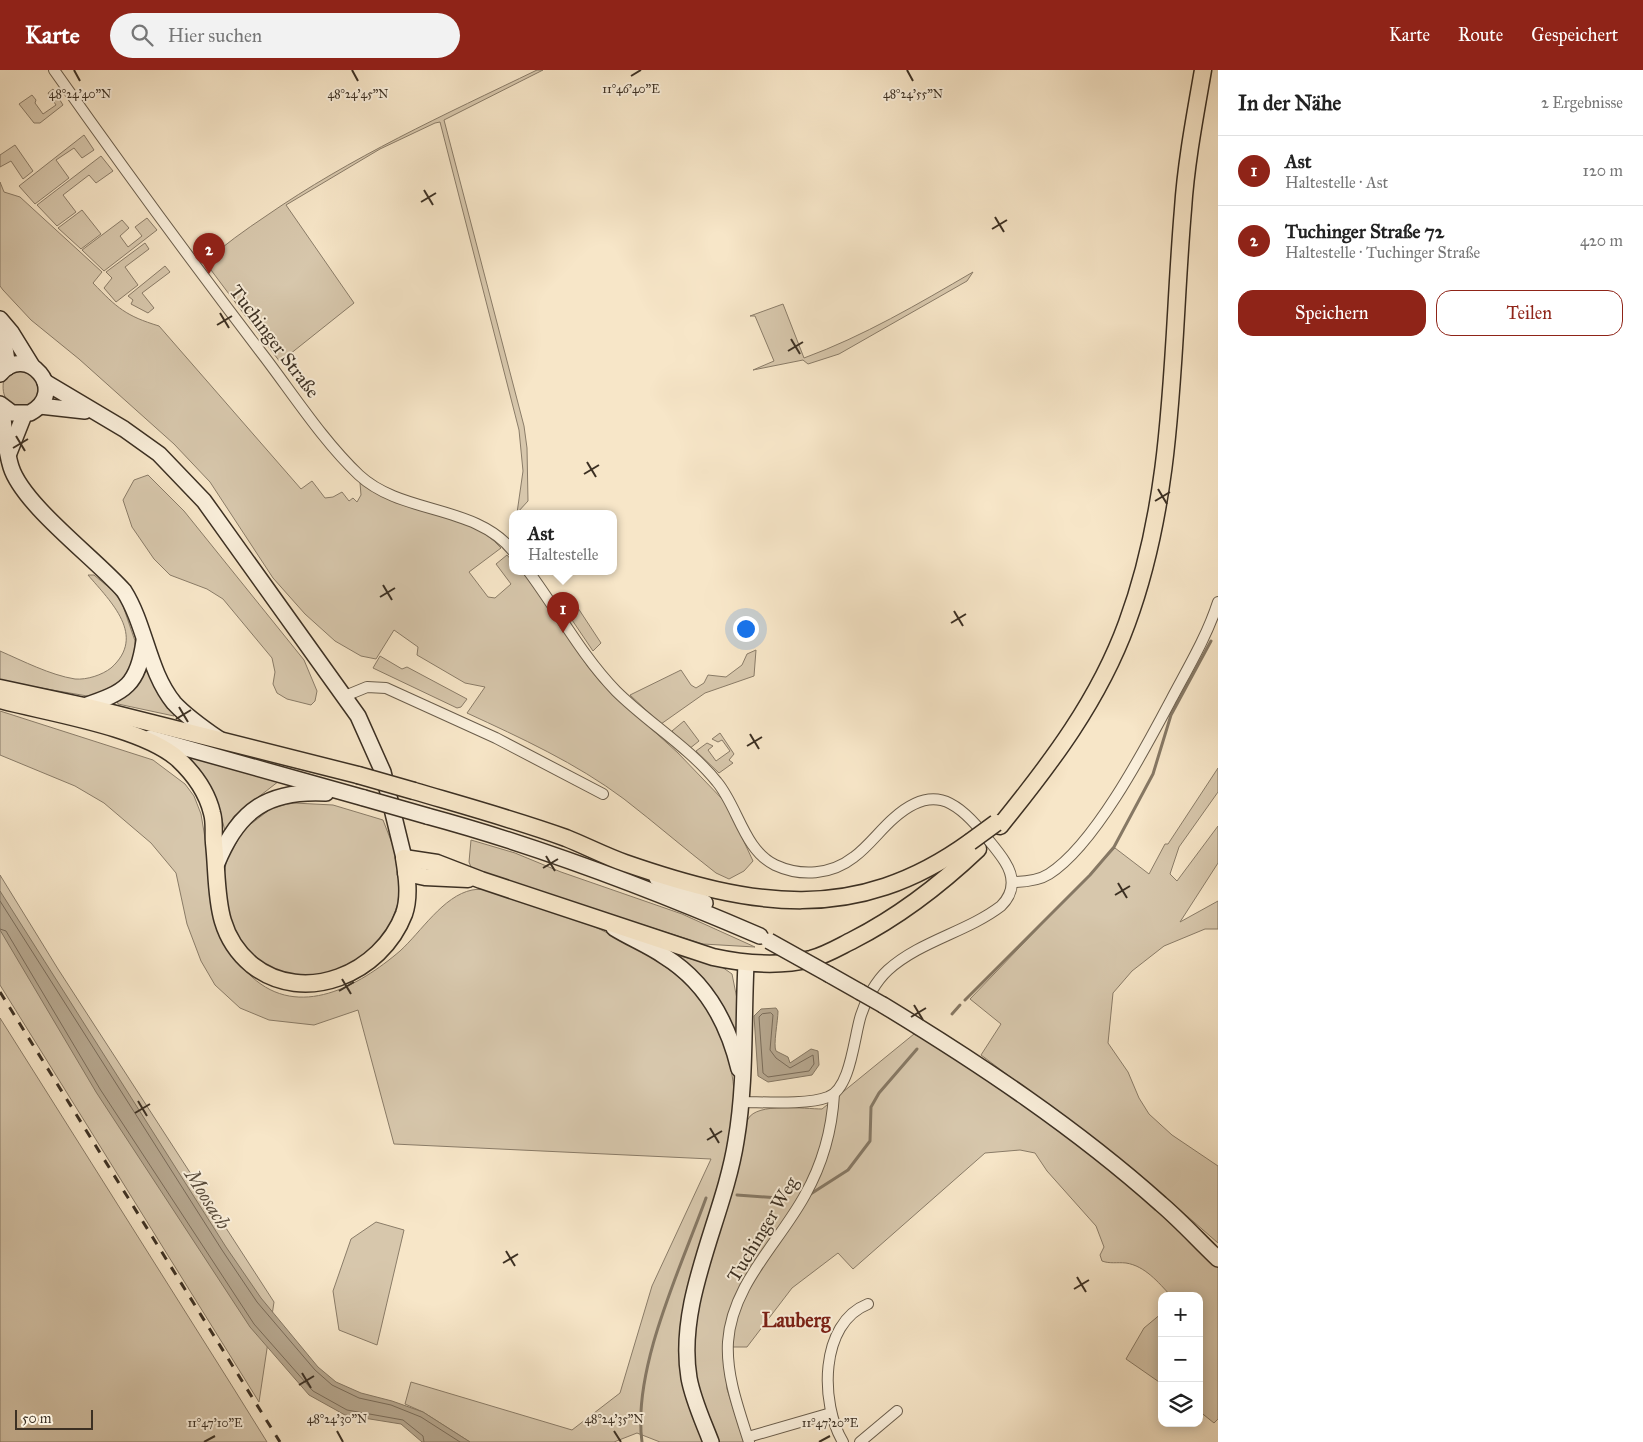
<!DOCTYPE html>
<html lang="de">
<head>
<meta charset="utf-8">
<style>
  :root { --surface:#fff; --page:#f2f2f2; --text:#222; --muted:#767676; --line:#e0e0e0; --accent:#8f2418 }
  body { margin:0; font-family:"IM FELL Great Primer",serif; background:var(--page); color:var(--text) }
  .controls { position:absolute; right:15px; bottom:15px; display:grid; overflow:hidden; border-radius:10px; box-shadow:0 2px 12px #0003 }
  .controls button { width:45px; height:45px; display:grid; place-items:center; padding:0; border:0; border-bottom:1px solid var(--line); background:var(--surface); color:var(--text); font:25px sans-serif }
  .scale { position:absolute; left:15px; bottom:12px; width:78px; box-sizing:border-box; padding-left:5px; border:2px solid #3c3023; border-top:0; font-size:14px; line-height:18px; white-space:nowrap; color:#3c3023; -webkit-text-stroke:4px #faefdb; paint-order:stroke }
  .you { position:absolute; left:745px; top:558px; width:18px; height:18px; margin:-12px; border:4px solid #fff; border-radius:50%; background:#1a73e8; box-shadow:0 0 0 8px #1a73e833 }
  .badge { display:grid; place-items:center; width:32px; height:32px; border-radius:50%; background:var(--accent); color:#fff; font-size:16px; font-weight:700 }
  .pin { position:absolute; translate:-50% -41px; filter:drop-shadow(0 1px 2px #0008) }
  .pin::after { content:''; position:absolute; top:26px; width:18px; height:15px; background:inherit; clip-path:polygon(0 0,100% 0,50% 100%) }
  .popup { position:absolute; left:509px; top:440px; width:108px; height:65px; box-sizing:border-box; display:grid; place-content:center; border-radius:10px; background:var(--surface); filter:drop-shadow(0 1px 4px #0005); font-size:16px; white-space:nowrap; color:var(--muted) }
  .popup b { font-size:19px; color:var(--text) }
  .popup::after { content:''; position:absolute; left:50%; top:100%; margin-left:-10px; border:10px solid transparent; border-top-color:var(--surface) }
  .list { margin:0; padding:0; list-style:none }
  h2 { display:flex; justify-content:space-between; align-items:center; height:65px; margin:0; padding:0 20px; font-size:21px }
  h2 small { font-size:16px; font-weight:400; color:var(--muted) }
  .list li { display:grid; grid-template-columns:32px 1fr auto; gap:15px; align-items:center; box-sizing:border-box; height:70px; padding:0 20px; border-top:1px solid var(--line) }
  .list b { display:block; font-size:19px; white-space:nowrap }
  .list p { margin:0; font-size:16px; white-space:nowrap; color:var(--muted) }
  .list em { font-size:16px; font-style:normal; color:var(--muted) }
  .actions { display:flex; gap:10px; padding:15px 20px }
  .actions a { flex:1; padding:11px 0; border:1px solid var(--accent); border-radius:15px; text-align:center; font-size:18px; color:var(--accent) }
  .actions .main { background:var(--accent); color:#fff }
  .icon { flex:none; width:28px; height:28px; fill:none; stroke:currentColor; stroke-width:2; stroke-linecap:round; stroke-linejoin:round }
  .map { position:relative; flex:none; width:1218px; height:1372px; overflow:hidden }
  header { display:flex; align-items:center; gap:30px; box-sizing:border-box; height:70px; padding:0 25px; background:var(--accent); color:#fff }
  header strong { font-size:24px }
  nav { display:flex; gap:28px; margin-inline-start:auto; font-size:18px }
  .search { width:350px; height:45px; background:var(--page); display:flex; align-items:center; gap:12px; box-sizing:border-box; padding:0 18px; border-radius:28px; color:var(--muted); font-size:19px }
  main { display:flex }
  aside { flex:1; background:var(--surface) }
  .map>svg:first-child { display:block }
</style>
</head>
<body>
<header>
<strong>Karte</strong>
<div class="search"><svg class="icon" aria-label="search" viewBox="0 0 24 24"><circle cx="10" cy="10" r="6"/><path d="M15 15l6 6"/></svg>Hier suchen</div>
<nav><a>Karte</a><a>Route</a><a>Gespeichert</a></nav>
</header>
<main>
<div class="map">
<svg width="1218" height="1372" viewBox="0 0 1218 1372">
  <rect width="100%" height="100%" fill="#f7e6c8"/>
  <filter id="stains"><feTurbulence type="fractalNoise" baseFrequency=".004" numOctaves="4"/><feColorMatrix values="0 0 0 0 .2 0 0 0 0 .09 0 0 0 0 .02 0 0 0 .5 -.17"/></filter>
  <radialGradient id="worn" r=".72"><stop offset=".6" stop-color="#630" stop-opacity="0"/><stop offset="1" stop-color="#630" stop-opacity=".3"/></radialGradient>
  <g fill="#d7c7ac" stroke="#8a7c68">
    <path d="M537 0H543L444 50 524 356 527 378 528 431 517 443 523 401 519 360 440 52 435 53 380 79 286 135 354 233 280 292 205 192C224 175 245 160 266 146 351 87 444 45 537 0Z"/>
    <polygon points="53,19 63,35 40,53 34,53 19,34 32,25 36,30 35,33 43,44 56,35 48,23"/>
    <polygon points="84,65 94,80 82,88 74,78 56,90 69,108 35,134 19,116"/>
    <polygon points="15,75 33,101 23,109 11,91 0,97 0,85"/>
    <polygon points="101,86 113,101 96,113 89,105 63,125 76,142 57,156 37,135"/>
    <path d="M0 112 4 122 20 127 102 202 93 213C117 238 126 246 159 256L301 419 312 411 325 428 333 427 342 422 349 431 353 428 357 432 361 425 360 413C403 439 467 440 501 478L469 502 488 527 495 528 511 514 496 494 507 485 513 492V502H522L534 515 588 597 602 614 678 683 726 733 753 791 744 801 729 809 716 803C685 779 655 753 624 729 576 693 521 668 467 643L485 617 465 613 417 585 418 577 394 560 376 589 361 586 335 571 305 544 273 508 210 412 174 374 79 289 31 250 3 220 0 216Z"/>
    <polygon points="82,140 101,164 81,179 58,158"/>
    <polygon points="147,148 157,160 104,201 82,180 122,150 129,158 120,166 128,177 142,166 135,157"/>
    <polygon points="145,173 149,179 125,197 138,215 116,232 104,218 112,208 106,202"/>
    <polygon points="165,196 170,202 142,223 154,238 148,243 131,234 133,230 128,226"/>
    <path d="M973 202 967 211 839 284 808 294 803 290 753 300 774 291 755 246H750L783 234 804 288C864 266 918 234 973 202Z"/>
    <path d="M21 298 37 306 40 324 27 337C9 336 0 329 4 308Z"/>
    <polygon points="148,405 184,441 304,590 317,621 315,631 311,635 287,629 277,623 273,614 275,602 272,588 223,529 207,519 170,505 154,489 132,457 123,430 134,410"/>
    <path d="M88 505H94L113 521 122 533 135 571V590L123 611 93 627 0 611V581C23 591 50 605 75 609 87 610 102 605 111 598 147 566 111 532 88 505Z"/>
    <polygon points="576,535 601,573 593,581 566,541"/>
    <polygon points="756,580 754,606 705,623 661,654 630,625 681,600 691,615 696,618 704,613 708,605 726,607 742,595 747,584"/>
    <polygon points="380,586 402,599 407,597 467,629 461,637 457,638 373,598"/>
    <polygon points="147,601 173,642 174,646 118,634 117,630"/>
    <path d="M0 641 153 690 185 714 194 726 201 744C206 777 213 809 220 842 222 853 223 867 228 878 232 889 244 899 252 907 299 950 359 916 400 881 421 862 443 826 472 820 493 816 525 831 545 837 595 854 684 895 710 943 730 980 737 1014 734 1055L687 1246 706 1372H660L637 1363 614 1372H470L423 1342 405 1334 411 1312 572 1360 620 1323 652 1216 711 1089 394 1074 358 940 314 955 269 950 240 938 215 915 201 891 187 854 176 803 151 773 104 733 75 716 0 685Z"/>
    <polygon points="684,651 699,671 689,679 672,661"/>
    <polygon points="720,663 734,684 729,690 733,693 719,703 696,681 707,673 713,676 708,680 716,691 730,681 722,670 718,672 712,669"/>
    <path d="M186 686 279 711 234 746 225 761C217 728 209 711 186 686Z"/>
    <polygon points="1218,698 1218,722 1179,777 1170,804 1177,811 1218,756 1218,793 1180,852 1218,831 1218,859 1205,859 1164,876 1132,901 1113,923 1108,973 1128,1002 1139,1028 1149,1044 1172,1065 1218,1096 1218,1173 1131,1097 981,985 1001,954 970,929 1115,778 1149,804 1165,774 1168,774"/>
    <polygon points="294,733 333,735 383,750 395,781 400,810 398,833 391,853 380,869 355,892 337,902 305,911 254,894 230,859 223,812 226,793 243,760 273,737"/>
    <polygon points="471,770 515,783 561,802 682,844 755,877 703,874 505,811 471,797 469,792"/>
    <polygon points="0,805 58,899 274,1232 259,1332 0,915"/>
    <polygon points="676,885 722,897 732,904 737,929 738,971"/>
    <polygon points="0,948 234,1319 267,1372 0,1372"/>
    <path d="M914 964 957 986 1004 1017 1158 1137 1218 1196V1349L1214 1353 1199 1341V1226H1171C1158 1212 1145 1196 1126 1193 1117 1192 1110 1194 1102 1191L1100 1185 1104 1177 1096 1156 1047 1101 1035 1083 1020 1080 985 1083 853 1199 838 1183 792 1218 747 1277H724L727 1319 744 1372H715L691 1306 690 1262 742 1076C744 1068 744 1056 748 1049 757 1032 805 1039 822 1039Z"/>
    <polygon points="376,1152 404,1160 377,1275 339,1260 333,1221 351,1169"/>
    <polygon points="1162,1243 1162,1314 1126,1289 1144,1258"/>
  </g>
  <g fill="#b7a890" stroke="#867864">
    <polygon points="0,821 226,1177 261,1228 318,1297 336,1312 361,1323 392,1331 423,1342 470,1372 422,1372 401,1354 345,1345 309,1325 250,1257 96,1022 0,860"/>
    <path d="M776 938 778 941C778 951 773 975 776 981L788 987 790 993 811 979 818 981 819 995 812 1005 768 1012 758 1006 754 946 761 939Z"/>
  </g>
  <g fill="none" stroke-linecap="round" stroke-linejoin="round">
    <g stroke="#7a6c5a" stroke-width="1">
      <polyline points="0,831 222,1180 257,1232 315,1300 332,1315 359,1328 391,1335 421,1347 460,1372"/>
      <polyline points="0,859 6,861 100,1019 254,1254 313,1321 347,1340 403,1350 423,1366 424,1372"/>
      <polygon points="771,943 773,945 770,980 776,988 790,998 813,985 814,994 809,1001 768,1007 763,1003 759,947 762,944"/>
    </g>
    <g stroke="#867864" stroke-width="3">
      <polyline points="965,930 1090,805 1114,777 1153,704 1171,645 1211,571"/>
      <polyline points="952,944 960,935"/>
      <polyline points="737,1125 779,1128"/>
      <polyline points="809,1125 848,1100 870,1071 871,1037 879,1023 917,979"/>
      <path d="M642 1372C632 1299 681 1197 706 1128"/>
    </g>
    <defs>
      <g id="street">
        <path d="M54 0C121 95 189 188 260 281 291 321 322 370 359 405 402 445 475 434 513 481"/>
        <path d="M529 502C558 541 582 586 616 621 647 652 690 678 717 712 738 737 744 780 775 795 801 807 831 805 854 787 869 776 880 760 894 748 931 715 955 729 982 762 990 772 999 782 1005 792 1015 808 1014 823 1001 836 967 862 920 871 888 900 876 911 866 929 861 945 854 966 851 1019 828 1027 808 1035 764 1032 741 1032"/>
        <polyline points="345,626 367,617 386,618 496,668 603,724"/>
        <path d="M1012 812C1025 812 1038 811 1049 804 1095 775 1146 677 1172 628 1189 596 1207 566 1218 532"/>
        <polyline points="748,1367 831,1343"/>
        <path d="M749 1372C739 1340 726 1306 728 1272 732 1214 779 1173 805 1125 823 1093 832 1060 834 1024"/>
        <path d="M843 1372C820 1334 819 1253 868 1234"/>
        <polyline points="860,1372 897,1341"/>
      </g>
      <g id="secondary">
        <polyline points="0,249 11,262 32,296"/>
        <polyline points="1,253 8,297"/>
        <path d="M0 304C26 272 70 321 30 343H12L0 334"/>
        <polyline points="45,312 124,359 159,384 204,431 358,646 383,702 404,788"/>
        <polyline points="40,336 85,341"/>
        <path d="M2 337C4 357 5 378 11 397 23 435 95 488 124 521 146 556 148 601 174 633 187 647 203 658 219 669"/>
        <polyline points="9,383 24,345"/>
        <path d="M84 636C126 622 138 615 144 571"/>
        <polyline points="150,668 364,728"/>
        <path d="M427 746C542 777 651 819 760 866"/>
        <path d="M217 793C239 739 269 720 326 723"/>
        <polyline points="657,808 705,833"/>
        <path d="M614 858C630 868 648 875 664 886 705 911 728 953 739 999"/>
        <polyline points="830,905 860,922"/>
        <path d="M883 935C980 994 1076 1058 1161 1134 1181 1151 1199 1171 1218 1189"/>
        <path d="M711 1372C703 1351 693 1330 689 1308 676 1230 724 1148 736 1071 746 1013 743 953 746 894"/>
      </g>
      <g id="primary">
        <polyline points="0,618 84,636 358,705"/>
        <path d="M0 630C49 643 142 657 178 689 194 704 207 722 212 743 215 753 213 763 214 773 219 818 212 862 252 895 304 936 381 904 404 844 410 827 407 806 404 788L437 793 481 810 713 887C745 894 778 897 811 889 826 885 839 877 853 870 900 846 940 815 978 779"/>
        <path d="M414 721C465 736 516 750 566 768 586 776 605 786 625 793 752 837 855 855 970 772"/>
        <path d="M1000 756C1051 693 1099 630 1127 553 1176 420 1171 279 1183 139 1186 93 1195 46 1203 0"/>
        <polyline points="406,803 425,807 468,809"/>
      </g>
    </defs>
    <use href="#street" stroke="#6b5e4c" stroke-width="12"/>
    <use href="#secondary" stroke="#3c3023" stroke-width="18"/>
    <use href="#primary" stroke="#3c3023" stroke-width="19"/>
    <use href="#street" stroke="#faefdb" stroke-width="10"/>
    <use href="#secondary" stroke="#faefdb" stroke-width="15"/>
    <use href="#primary" stroke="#f7e6c8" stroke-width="16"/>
    <polyline stroke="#3c3023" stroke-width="3" stroke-dasharray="9 9" stroke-linecap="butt" points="0,922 280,1372"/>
    <defs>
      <g id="secondary-bridge">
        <polyline points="364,728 427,746"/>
        <polyline points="769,871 830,905"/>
        <polyline points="860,922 883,935"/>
      </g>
      <g id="primary-bridge">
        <polyline points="358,705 414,721"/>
        <polyline points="970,772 996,753"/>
      </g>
    </defs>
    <use href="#secondary-bridge" stroke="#3c3023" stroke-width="18" stroke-linecap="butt"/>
    <use href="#primary-bridge" stroke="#3c3023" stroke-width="19" stroke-linecap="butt"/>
    <use href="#secondary-bridge" stroke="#faefdb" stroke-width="15"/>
    <use href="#primary-bridge" stroke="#f7e6c8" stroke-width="16"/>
  </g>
  <path fill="none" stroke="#3c3023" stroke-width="2" d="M74 0 80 11M352 0 358 11M907 0 913 11M631 6 641 0M424 120 433 135M421 132 436 123M995 147 1004 162M992 159 1007 150M220 243 229 258M217 255 232 246M791 269 800 284M788 281 803 272M16 366 25 381M13 378 28 369M587 392 596 407M584 404 599 395M1158 419 1167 434M1155 431 1170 422M383 515 392 530M380 527 395 518M954 541 963 556M951 553 966 544M179 637 188 652M176 649 191 640M750 664 759 679M747 676 762 667M546 786 555 801M543 798 558 789M1118 813 1127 828M1115 825 1130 816M342 909 351 924M339 921 354 912M914 935 923 950M911 947 926 938M138 1031 147 1046M135 1043 150 1034M710 1058 719 1073M707 1070 722 1061M506 1181 515 1196M503 1193 518 1184M1077 1207 1086 1222M1074 1219 1089 1210M302 1303 311 1318M299 1315 314 1306M337 1361 343 1372M614 1361 621 1372M204 1372 215 1366M819 1372 830 1366"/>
  <g text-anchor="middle" stroke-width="4" stroke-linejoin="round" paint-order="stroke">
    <g font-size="19" fill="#3c3023" stroke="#faefdb">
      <text transform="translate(275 271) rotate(53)" y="7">Tuchinger Straße</text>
      <text transform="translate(762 1159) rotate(-59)" y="7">Tuchinger Weg</text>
    </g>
    <g font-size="20" font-style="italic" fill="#5b4e3e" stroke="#faefdb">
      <text transform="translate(208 1129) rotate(58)" y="7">Moosach</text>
    </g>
    <g font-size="20" font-weight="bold" fill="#7a1f14" stroke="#faefdb">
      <text x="796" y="1257">Lauberg</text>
    </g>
  </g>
  <g font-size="12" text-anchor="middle" fill="#3c3023" stroke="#faefdb" stroke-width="4" stroke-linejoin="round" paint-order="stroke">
    <text x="631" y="23">11°46'40"E</text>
    <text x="80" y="28">48°24'40"N</text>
    <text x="358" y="28">48°24'45"N</text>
    <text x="913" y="28">48°24'55"N</text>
    <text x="337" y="1353">48°24'30"N</text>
    <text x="614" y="1353">48°24'35"N</text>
    <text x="215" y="1357">11°47'10"E</text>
    <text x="830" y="1357">11°47'20"E</text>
  </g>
  <rect width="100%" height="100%" filter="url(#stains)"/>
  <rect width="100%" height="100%" fill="url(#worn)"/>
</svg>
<div class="controls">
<button>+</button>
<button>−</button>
<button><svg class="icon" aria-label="layers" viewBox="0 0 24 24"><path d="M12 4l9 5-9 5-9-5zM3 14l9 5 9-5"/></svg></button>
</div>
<div class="scale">50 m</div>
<div class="you"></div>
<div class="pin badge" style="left:563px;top:563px">1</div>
<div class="popup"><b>Ast</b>Haltestelle</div>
<div class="pin badge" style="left:209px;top:204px">2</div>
</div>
<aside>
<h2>In der Nähe<small>2 Ergebnisse</small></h2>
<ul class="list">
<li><span class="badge">1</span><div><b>Ast</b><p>Haltestelle · Ast</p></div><em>120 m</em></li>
<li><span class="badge">2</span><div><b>Tuchinger Straße 72</b><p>Haltestelle · Tuchinger Straße</p></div><em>420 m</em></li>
</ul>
<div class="actions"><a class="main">Speichern</a><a>Teilen</a></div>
</aside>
</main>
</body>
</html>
